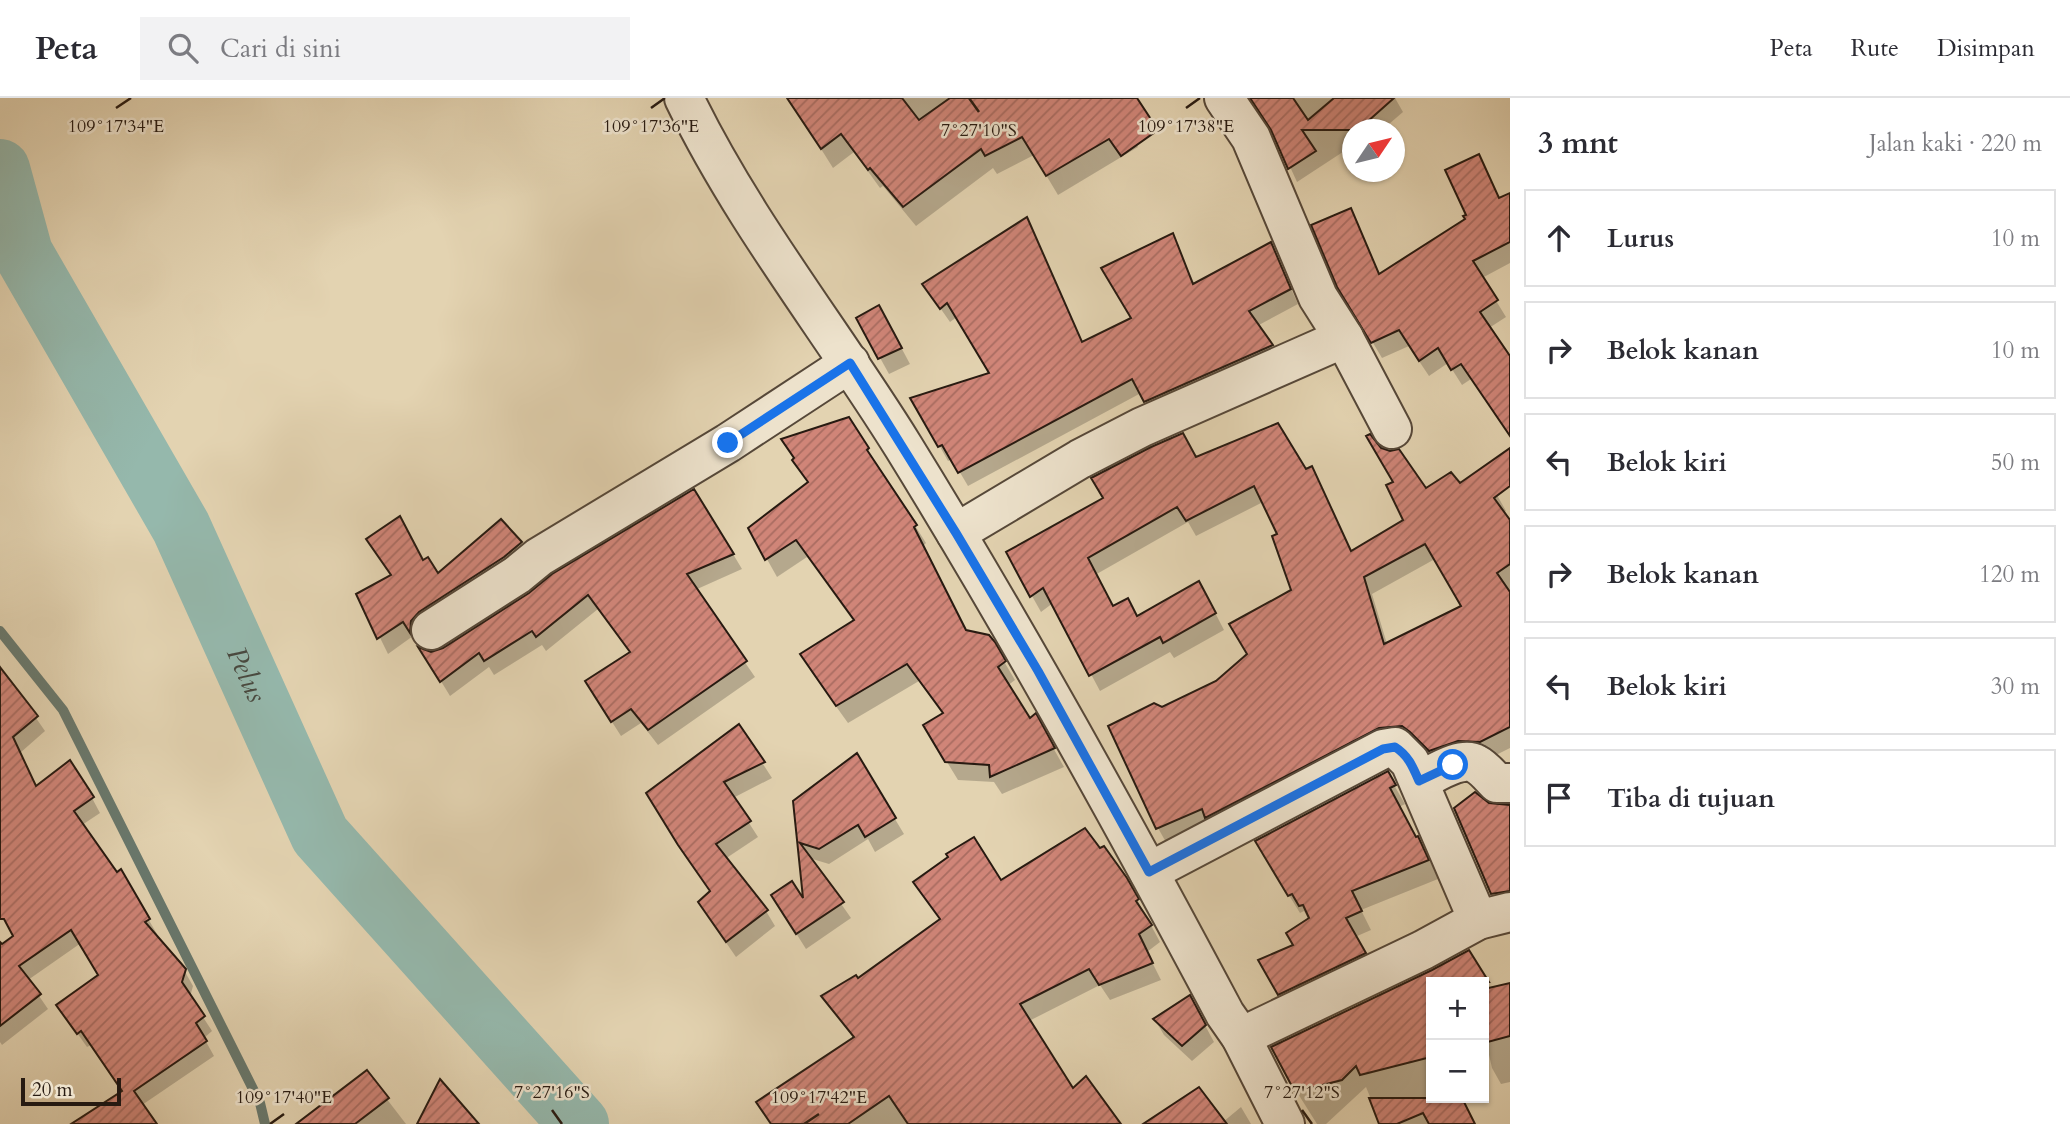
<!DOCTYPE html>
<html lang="id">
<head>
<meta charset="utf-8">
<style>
  :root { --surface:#fff; --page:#f2f2f3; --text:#2b2b33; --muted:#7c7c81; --line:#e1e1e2 }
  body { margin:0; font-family:Cardo,serif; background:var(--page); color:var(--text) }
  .controls { position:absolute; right:21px; bottom:21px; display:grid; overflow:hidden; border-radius:0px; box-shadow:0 2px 5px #0004 }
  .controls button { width:63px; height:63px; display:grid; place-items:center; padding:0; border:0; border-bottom:2px solid var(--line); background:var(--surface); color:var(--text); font:35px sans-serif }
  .compass { position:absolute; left:1342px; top:21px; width:63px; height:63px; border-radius:50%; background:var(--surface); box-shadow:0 2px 5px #0004; rotate:55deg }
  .scale { position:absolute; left:21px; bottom:18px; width:100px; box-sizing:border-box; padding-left:7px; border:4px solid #271a11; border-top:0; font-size:19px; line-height:24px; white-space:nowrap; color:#271a11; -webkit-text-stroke:5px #ede2cc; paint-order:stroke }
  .stop { position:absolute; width:21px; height:21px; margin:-16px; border:5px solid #1a73e8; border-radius:50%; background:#fff }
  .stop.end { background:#1a73e8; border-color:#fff; box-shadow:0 2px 7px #0008 }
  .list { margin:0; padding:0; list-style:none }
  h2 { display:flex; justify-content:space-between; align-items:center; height:91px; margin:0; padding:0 28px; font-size:30px }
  h2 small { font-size:23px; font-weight:400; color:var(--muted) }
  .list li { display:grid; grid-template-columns:46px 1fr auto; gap:21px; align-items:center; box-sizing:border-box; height:98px; margin:0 14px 14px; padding:0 14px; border:2px solid var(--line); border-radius:0px }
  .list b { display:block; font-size:26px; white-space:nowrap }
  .list em { font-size:23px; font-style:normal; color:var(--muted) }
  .icon { flex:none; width:38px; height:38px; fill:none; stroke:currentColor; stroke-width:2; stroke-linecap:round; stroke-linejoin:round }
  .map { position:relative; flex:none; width:1510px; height:1026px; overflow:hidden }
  header { display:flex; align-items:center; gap:42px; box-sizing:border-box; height:98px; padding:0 35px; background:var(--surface); border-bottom:2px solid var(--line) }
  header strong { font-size:33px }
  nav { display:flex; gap:38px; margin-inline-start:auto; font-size:24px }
  .search { width:490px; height:63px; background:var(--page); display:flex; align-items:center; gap:18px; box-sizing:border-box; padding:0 24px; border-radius:0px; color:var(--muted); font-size:26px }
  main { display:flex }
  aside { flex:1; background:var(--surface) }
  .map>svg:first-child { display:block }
</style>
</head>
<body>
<header>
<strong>Peta</strong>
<div class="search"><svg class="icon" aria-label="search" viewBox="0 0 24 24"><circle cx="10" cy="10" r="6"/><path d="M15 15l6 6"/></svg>Cari di sini</div>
<nav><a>Peta</a><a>Rute</a><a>Disimpan</a></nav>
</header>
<main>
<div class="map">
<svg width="1510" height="1026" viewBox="0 0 1510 1026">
  <defs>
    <pattern id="building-hatch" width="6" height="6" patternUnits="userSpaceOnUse" patternTransform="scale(1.75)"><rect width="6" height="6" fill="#d08578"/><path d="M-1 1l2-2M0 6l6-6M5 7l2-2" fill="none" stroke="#a96c61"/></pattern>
  </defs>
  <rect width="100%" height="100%" fill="#e3d3b1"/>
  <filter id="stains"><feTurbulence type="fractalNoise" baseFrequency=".00286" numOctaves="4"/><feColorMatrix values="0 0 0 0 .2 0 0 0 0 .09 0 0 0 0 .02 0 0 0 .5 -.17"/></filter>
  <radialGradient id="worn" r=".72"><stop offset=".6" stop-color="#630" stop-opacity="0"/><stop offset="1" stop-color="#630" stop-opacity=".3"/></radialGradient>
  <g fill="#0003" fill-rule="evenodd">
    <polygon points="789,0 1102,0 1127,30 1138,49 1058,97 1034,57 997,76 993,70 916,128 883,88 880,90 854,54 833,70"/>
    <polygon points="1254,0 1395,0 1403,14 1382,32 1352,32 1352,48 1297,84 1275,36"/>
    <polygon points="1478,58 1500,101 1510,96 1510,165 1482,180 1506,219 1489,230 1510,261 1510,338 1471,281 1462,287 1448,265 1429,278 1409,248 1382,260 1339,188 1350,112 1380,177 1467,122"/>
    <polygon points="1027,122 1083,245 1134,221 1173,138 1195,187 1271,147 1298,206 1257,228 1280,263 1154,318 1141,295 968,388 952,361 948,363 913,301 991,276 957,219 950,224 924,187"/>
    <polygon points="858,220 888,225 910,266 889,276"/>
    <polygon points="848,321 926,445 923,448 966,534 993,545 1015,582 1007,588 1029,623 1035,618 1064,669 1002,696 994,684 958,682 925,628 943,617 919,583 848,625 812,575 802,557 854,524 807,459 777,479 750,431 809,386 794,362"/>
    <path d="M1380 351 1426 392 1460 388 1497 397 1506 413 1503 415 1510 425V650L1490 660 1439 669 1422 650 1167 746 1158 730 1162 611 1217 585 1249 556 1293 493 1279 437 1263 404 1196 438 1188 424 1095 477 1113 510 1137 519 1208 501 1224 532 1174 560 1170 554 1100 593 1053 505 1041 514 1032 498 1196 361 1305 373 1311 370 1352 454 1405 422 1395 384ZM1435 461 1464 509 1387 546 1372 496Z"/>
    <polygon points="501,423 521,446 530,461 419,539 418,547 413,538 388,556 359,497 392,479 368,442 423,464 437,478"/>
    <polygon points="733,456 742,471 695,492 755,579 658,647 641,625 621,638 596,599 631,555 598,511 546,553 542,547 494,577 489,569 450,598 422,552 431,556 444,552 530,497"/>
    <polygon points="0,568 45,633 20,655 37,690 92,700 100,715 82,727 116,776 120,773 157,836 154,838 184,872 193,888 190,899 212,933 204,940 214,958 142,1007 155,1026 75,1026 123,994 91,947 87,949 58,908 100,877 81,845 28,882 48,911 2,947 0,944 0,850 15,839 0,812"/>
    <polygon points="739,629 772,680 733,700 758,739 725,761 766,813 775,828 736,859 709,820 711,795 689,763"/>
    <polygon points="857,658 904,736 875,754 868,741 829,766 809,760 851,820 806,851 782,813 806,806 794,704"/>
    <polygon points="1387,675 1405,706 1399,709 1428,758 1438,781 1361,812 1371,832 1355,839 1375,874 1290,915 1261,863 1295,848 1309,822 1304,813 1300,815 1267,762"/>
    <polygon points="1488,707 1510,709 1510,811 1502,812 1492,795"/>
    <polygon points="1126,781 1160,844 1147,854 1161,882 1110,902 1100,887 1029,923 1073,993 1119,1026 771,1026 854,941 824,898 857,883 941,823 916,785"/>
    <polygon points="1468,854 1490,891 1510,887 1510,984 1501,986 1492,970 1484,935 1484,884 1431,884 1431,1000 1462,1000 1475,1026 1381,1026 1366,989 1326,1026 1317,1026 1290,983 1433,873"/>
    <polygon points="1200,918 1214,944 1192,963 1164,937 1155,922"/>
    <polygon points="366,974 406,1026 296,1026"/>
    <polygon points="1241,1009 1251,1026 1145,1026 1223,1024"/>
  </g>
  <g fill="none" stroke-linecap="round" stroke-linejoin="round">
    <polyline stroke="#69796e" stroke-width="10" points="0,533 63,612 260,1005 265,1026"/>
    <path stroke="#95b8ac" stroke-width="60" id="s1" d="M0 71 23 155 181 429 320 737 579 1026"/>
  </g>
  <g fill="url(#building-hatch)" stroke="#271a11" stroke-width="2" fill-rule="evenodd">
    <polygon points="787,0 902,0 919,22 950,0 1137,0 1158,32 1121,58 1109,41 1046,78 1022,39 985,58 981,51 903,109 870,70 868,72 841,36 821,51"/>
    <polygon points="1250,0 1293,0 1308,22 1334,0 1394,0 1358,32 1302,32 1316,53 1288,71 1271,32"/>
    <polygon points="1479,56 1499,100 1510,95 1510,144 1473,163 1498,202 1480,214 1510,258 1510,338 1461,266 1451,272 1438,250 1419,263 1399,232 1371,245 1337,189 1311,127 1351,110 1379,176 1465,121 1463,118 1466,117 1445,72"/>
    <polygon points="1027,119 1082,244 1131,220 1101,170 1173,135 1193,186 1271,144 1291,191 1249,213 1273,247 1144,304 1132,281 958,375 942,347 938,349 910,300 989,275 947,205 940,211 922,186"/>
    <polygon points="879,207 902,250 878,261 856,220"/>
    <polygon points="849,319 869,350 867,352 917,427 914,429 966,532 989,537 995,544 1006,563 998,569 1030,620 1036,615 1055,650 990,679 989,667 945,664 923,627 943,615 907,566 836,608 800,556 854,522 796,442 765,462 748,430 808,384 792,362 794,360 781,341"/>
    <path d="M1278 325 1306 371 1312 368 1351 453 1403 422 1386 387 1393 384 1366 338 1370 336 1381 350 1390 353 1399 351 1426 390 1451 374 1460 385 1510 350V388L1494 400 1510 422V466L1497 475 1510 494V629L1480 644 1458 643 1429 653 1410 634 1402 628 1379 630 1205 720 1202 711 1156 731 1108 628 1154 605 1162 609 1216 583 1247 556 1229 526 1291 492 1272 438 1277 436 1254 388 1186 423 1177 409 1088 460 1113 508 1128 500 1137 518 1199 483 1216 515 1163 545 1160 539 1089 578 1043 490 1030 499 1006 454 1103 400 1091 380 1151 349 1183 335 1196 359ZM1425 446 1461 508 1384 546 1364 479Z"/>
    <polygon points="694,391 734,456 687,476 747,563 648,632 631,611 611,624 585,583 630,554 588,497 536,539 532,533 484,563 479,555 440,584 418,549 431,554 443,550 529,495 552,476"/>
    <polygon points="400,418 423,462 428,459 438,475 501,421 522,444 504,459 419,514 411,523 410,535 403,524 377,541 356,496 391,477 366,441"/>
    <polygon points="0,569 38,618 13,639 36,688 70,662 94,699 74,713 117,774 121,771 150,821 145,824 186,871 182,884 205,918 196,925 207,943 134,993 157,1026 71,1026 122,993 81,933 77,936 56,907 98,877 71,832 19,868 41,896 0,928 0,844 2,846 13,838 4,821 0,821"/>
    <polygon points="739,626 765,664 724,684 751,723 716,746 768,812 726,844 698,804 710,793 678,747 646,695"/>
    <polygon points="857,655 896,720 865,739 858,727 819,751 800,745 844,804 796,836 771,797 792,783 803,800 793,703"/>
    <polygon points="1388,673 1396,687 1390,690 1416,739 1418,738 1429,762 1352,793 1362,813 1346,820 1366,855 1278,897 1258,862 1293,847 1286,835 1309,820 1303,807 1299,808 1292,796 1288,798 1255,743"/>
    <polygon points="1475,694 1489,705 1510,707 1510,793 1491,796 1454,710"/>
    <polygon points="1085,730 1100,750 1104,748 1127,780 1139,801 1136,803 1152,827 1139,836 1153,865 1099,887 1089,871 1020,906 1073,990 1086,978 1121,1026 908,1026 889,998 848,1026 771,1026 756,1004 854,939 821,898 856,877 858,880 940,821 913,784 948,759 946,756 974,739 1001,782"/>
    <polygon points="1469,852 1489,884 1431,884 1431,959 1360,977 1356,968 1342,982 1295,994 1271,949 1432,872"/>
    <polygon points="1510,885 1510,938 1484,945 1484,891"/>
    <polygon points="1190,897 1206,927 1182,948 1153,921"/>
    <polygon points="367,972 389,1000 355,1026 296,1026"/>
    <polygon points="440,981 479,1026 417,1026"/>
    <polygon points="1199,989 1227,1026 1143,1026"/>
    <polygon points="1369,1000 1462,1000 1475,1026 1429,1026 1423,1015 1397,1026 1379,1026"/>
  </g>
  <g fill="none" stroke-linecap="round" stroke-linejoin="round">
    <defs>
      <g id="minor">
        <path d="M684 0C744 124 831 232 903 348 1018 534 1123 724 1225 916L1241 939 1285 1026"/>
        <polyline points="1224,0 1251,40 1318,199 1344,240 1392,331"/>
        <polyline points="956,435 1080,361 1142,329 1344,240"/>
        <polyline points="431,532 517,477 539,459 728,345 850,265"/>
        <path d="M1419 683C1433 677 1461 657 1476 666 1484 670 1491 679 1497 685H1510"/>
        <polyline points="1149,774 1383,651 1395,649 1410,664 1478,822"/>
        <polyline points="1241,939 1423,852 1478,822 1510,814"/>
      </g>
    </defs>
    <use href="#minor" stroke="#564839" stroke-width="42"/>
    <use href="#minor" stroke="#ede2cc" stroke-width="38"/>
  </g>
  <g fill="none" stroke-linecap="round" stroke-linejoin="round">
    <path stroke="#1a73e8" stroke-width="9" d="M728 345 850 265 956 435 1038 573 1149 774 1383 651 1395 649C1408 657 1413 669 1419 683L1453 667"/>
  </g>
  <path fill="none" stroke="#271a11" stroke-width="2.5" d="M969 0 979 14M116 10 131 0M651 10 665 0M1186 10 1200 0M552 1012 562 1026M1302 1012 1312 1026M270 1026 284 1016M804 1026 819 1016"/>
  <g text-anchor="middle" stroke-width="5" stroke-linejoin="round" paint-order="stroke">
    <g font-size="28" font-style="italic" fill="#484940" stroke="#ede2cc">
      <text dy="10" stroke="none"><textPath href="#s1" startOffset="565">Pelus</textPath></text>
    </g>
  </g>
  <g font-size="18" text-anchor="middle" fill="#271a11" stroke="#ede2cc" stroke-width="5" stroke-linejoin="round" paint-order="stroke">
    <text x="116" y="34">109°17'34"E</text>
    <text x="651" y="34">109°17'36"E</text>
    <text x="1186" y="34">109°17'38"E</text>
    <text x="979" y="38">7°27'10"S</text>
    <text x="552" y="1000">7°27'16"S</text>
    <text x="1302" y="1000">7°27'12"S</text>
    <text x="284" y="1005">109°17'40"E</text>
    <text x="819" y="1005">109°17'42"E</text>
  </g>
  <rect width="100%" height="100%" filter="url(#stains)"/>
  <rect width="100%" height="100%" fill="url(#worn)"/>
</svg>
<div class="controls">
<button>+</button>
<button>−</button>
</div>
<svg class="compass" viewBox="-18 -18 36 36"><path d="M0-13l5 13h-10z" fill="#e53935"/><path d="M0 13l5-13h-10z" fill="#7c7c81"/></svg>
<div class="scale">20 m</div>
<div class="stop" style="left:1453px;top:667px"></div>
<div class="stop end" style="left:728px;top:345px"></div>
</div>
<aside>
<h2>3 mnt<small>Jalan kaki · 220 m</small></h2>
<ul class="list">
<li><svg class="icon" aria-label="ahead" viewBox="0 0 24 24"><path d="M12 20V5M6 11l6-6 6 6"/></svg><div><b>Lurus</b></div><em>10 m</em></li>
<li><svg class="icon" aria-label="right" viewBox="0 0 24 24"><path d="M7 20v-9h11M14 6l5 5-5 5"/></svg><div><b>Belok kanan</b></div><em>10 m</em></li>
<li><svg class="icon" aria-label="left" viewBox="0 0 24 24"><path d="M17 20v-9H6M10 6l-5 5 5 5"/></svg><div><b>Belok kiri</b></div><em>50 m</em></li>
<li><svg class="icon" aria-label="right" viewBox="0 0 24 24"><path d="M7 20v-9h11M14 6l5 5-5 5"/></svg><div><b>Belok kanan</b></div><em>120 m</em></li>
<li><svg class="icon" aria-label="left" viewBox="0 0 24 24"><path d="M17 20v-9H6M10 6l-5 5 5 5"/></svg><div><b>Belok kiri</b></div><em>30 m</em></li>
<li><svg class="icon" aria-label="arrive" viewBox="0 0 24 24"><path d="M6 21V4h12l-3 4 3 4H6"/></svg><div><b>Tiba di tujuan</b></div></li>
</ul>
</aside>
</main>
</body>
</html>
